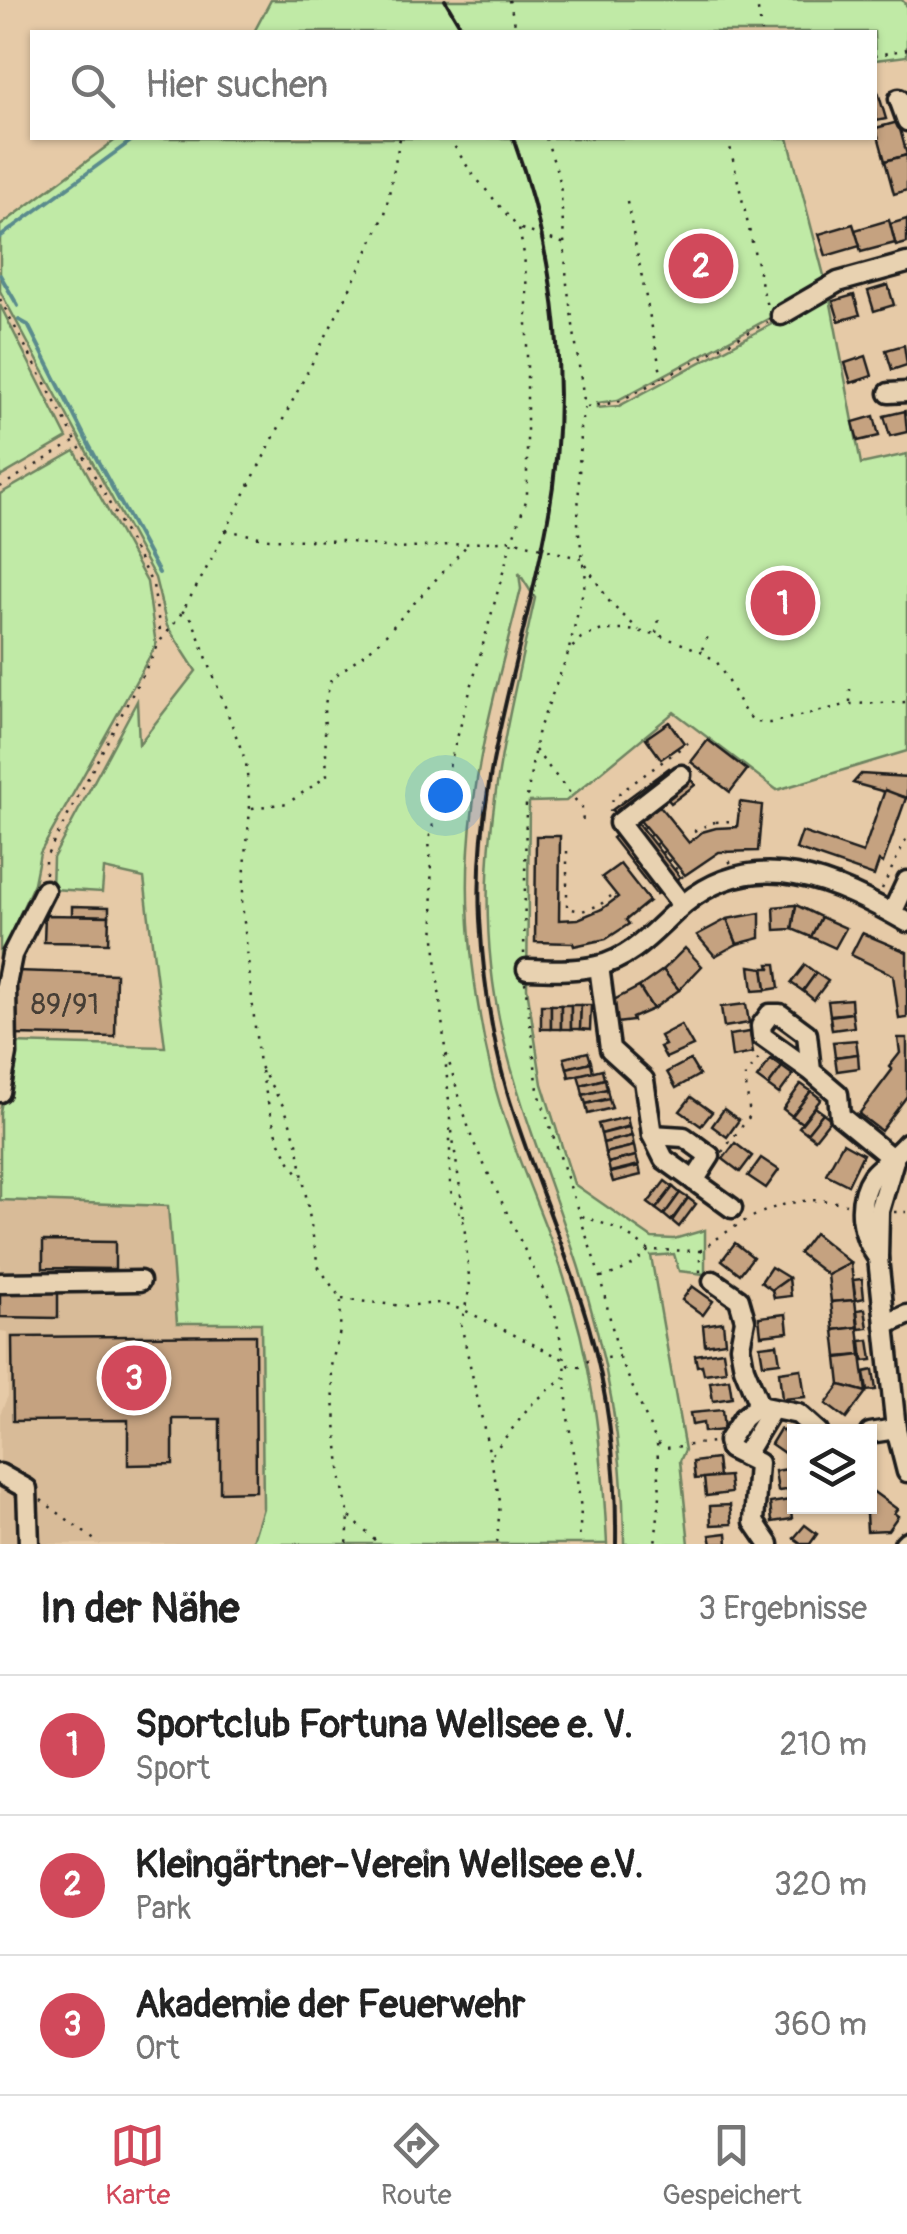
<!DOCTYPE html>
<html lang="de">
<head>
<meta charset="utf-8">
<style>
  :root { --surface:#fff; --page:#f2f2f2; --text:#222; --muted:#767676; --line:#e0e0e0; --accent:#d1495b }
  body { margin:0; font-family:Pangolin,sans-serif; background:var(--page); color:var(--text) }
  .controls { position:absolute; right:30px; bottom:30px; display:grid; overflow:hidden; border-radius:0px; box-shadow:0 2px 8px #0004 }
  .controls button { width:90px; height:90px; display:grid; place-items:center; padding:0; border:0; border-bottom:2px solid var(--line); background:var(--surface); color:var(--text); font:50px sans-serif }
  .you { position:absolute; left:445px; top:795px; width:35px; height:35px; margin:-25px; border:8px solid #fff; border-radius:50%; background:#1a73e8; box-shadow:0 0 0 15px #1a73e833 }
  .badge { display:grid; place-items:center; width:65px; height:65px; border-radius:50%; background:var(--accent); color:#fff; font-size:32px; font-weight:700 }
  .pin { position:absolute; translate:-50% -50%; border:5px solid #fff; box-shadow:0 2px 10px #0006 }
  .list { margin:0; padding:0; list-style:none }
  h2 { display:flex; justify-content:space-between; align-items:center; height:130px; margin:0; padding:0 40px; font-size:42px }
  h2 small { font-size:32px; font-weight:400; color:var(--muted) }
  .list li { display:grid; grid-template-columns:65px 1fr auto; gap:30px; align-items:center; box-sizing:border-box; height:140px; padding:0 40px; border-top:2px solid var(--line) }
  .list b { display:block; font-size:38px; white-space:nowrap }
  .list p { margin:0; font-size:32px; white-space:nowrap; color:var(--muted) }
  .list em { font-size:32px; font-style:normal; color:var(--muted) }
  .icon { flex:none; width:55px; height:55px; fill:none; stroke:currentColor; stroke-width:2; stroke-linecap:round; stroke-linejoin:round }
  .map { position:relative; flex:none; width:907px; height:1544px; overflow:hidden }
  .search { position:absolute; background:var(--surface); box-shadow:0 2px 8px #0004; left:30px; right:30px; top:30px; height:110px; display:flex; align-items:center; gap:25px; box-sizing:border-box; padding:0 35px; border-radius:0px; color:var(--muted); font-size:38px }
  .sheet { height:550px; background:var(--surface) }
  nav { display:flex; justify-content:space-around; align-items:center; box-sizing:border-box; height:140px; border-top:2px solid var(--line); background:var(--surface); font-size:28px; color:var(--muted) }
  nav a { display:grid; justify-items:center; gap:5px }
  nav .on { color:var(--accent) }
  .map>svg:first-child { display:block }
</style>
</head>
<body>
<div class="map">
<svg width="907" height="1544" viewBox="0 0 907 1544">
  <rect width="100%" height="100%" fill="#e6caa7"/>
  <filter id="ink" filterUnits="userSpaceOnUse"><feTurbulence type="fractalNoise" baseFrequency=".01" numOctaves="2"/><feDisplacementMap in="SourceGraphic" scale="20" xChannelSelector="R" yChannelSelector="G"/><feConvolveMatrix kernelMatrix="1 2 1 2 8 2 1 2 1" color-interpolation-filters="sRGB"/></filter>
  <g filter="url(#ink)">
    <polygon fill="#d8bb98" points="0,1200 168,1206 177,1322 261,1323 263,1508 252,1544 0,1544 0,1414 8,1396 8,1332 0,1331"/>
    <g fill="#c0eaa6" stroke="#6e8361" stroke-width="2.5">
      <polygon points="271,0 902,0 907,6 907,56 875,60 874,32 254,32"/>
      <path d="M118 138H788L827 287 618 400 597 403V408L619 406 829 293 861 464 907 454V751L777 790 674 712 566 801 529 802 527 988 542 1084 574 1184 652 1238 674 1239 705 1230V1274L679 1271 674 1254 651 1256 685 1450 680 1461 689 1544H624C624 1443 605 1343 572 1247 548 1175 519 1106 502 1032 467 878 502 748 535 598L519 573 521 589C500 674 474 761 469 849 464 922 475 1004 492 1075 508 1141 539 1204 561 1268 593 1362 602 1446 607 1544H252L263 1508 261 1323H177L168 1206 0 1200V1112L12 1043 165 1047 144 878 104 869 102 892 52 889 53 858 137 701 139 744 196 671 167 626 155 578 0 291V226Z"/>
      <polygon points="0,305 67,438 0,477"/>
      <polygon points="75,451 147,582 156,645 40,853 34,883 0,958 0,494"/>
    </g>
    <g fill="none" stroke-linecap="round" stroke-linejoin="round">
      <g stroke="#5a8b8d" stroke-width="4">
        <polyline points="0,237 135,138"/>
        <polyline points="0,275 18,306"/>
        <polyline points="19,320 28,325 89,445 159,573"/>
      </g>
    </g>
    <g fill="#c5a280" stroke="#1c1c1c" stroke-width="2.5">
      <polygon points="878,92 886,119 876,121 874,93"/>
      <polygon points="898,122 907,155 885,161 876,128"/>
      <polygon points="907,155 907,190 894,194 885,161"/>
      <polygon points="907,219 907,243 896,246 890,224"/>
      <polygon points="889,220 895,243 861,252 855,230"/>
      <polygon points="853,224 860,246 826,256 819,234"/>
      <polygon points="888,285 894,305 874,311 868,291"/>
      <polygon points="854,295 860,315 839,321 833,301"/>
      <polygon points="904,345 907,365 892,370 886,350"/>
      <polygon points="866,356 872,376 851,383 845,363"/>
      <polygon points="905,411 907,432 890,436 884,416"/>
      <polygon points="874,416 879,436 858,441 853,422"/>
      <polygon points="669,722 684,743 661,759 646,738"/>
      <polygon points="708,740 747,770 730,792 691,762"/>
      <polygon points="669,768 674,775 617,817 612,810"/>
      <polygon points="861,774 907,777 907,798 853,783"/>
      <polygon points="690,778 695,785 671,803 666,797"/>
      <polygon points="885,790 906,798 883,863 879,861 874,876 796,849 802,832 863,853"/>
      <polygon points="740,802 762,805 758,851 719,852 685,875 638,818 657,803 689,843 702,832 716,828 737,827"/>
      <polygon points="636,821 680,877 673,882 629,826"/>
      <polygon points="619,832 663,888 656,894 612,838"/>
      <polygon points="536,836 560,836 559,920 578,919 602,909 618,897 602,877 620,864 649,901 626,920 629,924 606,939 574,946 573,943 535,942"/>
      <polygon points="796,905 821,917 811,937 792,929"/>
      <polygon points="796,905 792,929 775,930 774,907"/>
      <polygon points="72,906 109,907 109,916 72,915"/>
      <polygon points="760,913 760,938 737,944 727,919"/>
      <polygon points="45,915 109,916 108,943 44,942"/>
      <polygon points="821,917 846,928 835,948 811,937"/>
      <polygon points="727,919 737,944 715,956 697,935"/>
      <polygon points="862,933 907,952 907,1018 899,1019 893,975 851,955"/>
      <polygon points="685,948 702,966 679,990 663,970"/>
      <polygon points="769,964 776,964 779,988 766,990 763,968 770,968"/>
      <polygon points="805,965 816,973 803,991 791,983"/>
      <polygon points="750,966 763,968 766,990 753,991"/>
      <polygon points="663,970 679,990 653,1009 639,987"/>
      <polygon points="15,971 116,974 115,1037 14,1035"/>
      <polygon points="816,973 828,981 814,1000 803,991"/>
      <polygon points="639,987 653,1009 632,1018 633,1021 616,1023 612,1001"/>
      <polygon points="851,999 852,1013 830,1015 828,1001"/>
      <polygon points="746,1004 749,1023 724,1027 721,1007"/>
      <rect x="541" y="1005" width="10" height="24"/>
      <rect x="551" y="1005" width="10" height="24"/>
      <rect x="561" y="1005" width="10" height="24"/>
      <polygon points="571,1005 581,1005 580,1029 571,1029"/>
      <polygon points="581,1005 591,1005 590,1030 580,1029"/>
      <polygon points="852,1013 854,1027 832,1030 830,1016"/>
      <polygon points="681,1025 693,1046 666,1058 660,1047 665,1045 660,1036"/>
      <polygon points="750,1032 753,1053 732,1057 729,1035"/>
      <polygon points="898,1038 907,1038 907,1096 881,1131 859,1114 892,1070 889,1067 900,1053"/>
      <polygon points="856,1040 858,1054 835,1057 833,1042"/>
      <polygon points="588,1052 591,1062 567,1068 564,1058"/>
      <polygon points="858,1054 859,1068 837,1071 835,1057"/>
      <polygon points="771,1059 782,1067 768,1086 757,1078"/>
      <polygon points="690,1060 699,1075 676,1088 667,1072"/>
      <polygon points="591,1062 593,1072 569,1077 567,1068"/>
      <polygon points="782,1067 793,1075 779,1094 768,1086"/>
      <polygon points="602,1069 604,1079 581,1085 578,1075"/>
      <polygon points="605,1079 607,1089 583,1095 581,1085"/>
      <polygon points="801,1084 811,1091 792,1116 783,1109"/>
      <polygon points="607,1089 609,1098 586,1104 583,1095"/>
      <polygon points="811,1091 821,1099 802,1123 792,1116"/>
      <polygon points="691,1097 712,1112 701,1126 680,1111"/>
      <polygon points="609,1099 612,1108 588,1114 586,1104"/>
      <polygon points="815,1107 823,1113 807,1133 799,1127"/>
      <polygon points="724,1109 739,1120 727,1137 712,1126"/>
      <polygon points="823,1113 831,1119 815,1139 807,1133"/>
      <polygon points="627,1117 629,1126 601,1134 598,1124"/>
      <polygon points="629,1127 632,1136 603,1143 601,1134"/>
      <polygon points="632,1136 634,1146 605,1153 603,1143"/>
      <polygon points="735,1143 752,1156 740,1172 723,1159"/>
      <polygon points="843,1143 863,1154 848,1185 826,1174"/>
      <polygon points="634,1146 636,1156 608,1163 605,1153"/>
      <polygon points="636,1156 639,1165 610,1172 608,1163"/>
      <polygon points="761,1158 779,1170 766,1188 748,1176"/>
      <polygon points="639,1166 641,1175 613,1182 610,1173"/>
      <polygon points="665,1181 673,1187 656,1209 648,1203"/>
      <polygon points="673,1187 680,1193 664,1215 656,1209"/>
      <polygon points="680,1193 688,1198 671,1221 664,1215"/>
      <polygon points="688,1198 696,1204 679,1227 672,1221"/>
      <polygon points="814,1233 851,1263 828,1275 799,1253"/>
      <polygon points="43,1241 115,1242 115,1269 43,1268"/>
      <polygon points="735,1243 753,1257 740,1274 722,1260"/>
      <polygon points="851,1263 855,1300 831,1302 828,1275"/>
      <polygon points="771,1267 789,1278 772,1290 761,1282"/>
      <polygon points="789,1278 791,1296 774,1298 772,1290"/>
      <polygon points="862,1279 864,1298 856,1300 853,1280"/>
      <polygon points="692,1286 713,1301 703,1315 682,1300"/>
      <polygon points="0,1291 58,1292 58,1318 0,1317"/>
      <polygon points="855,1300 858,1327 834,1330 831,1302"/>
      <polygon points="865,1309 868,1328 859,1329 857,1310"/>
      <polygon points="786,1314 788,1332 761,1335 759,1317"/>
      <polygon points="723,1322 725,1342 705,1345 703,1325"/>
      <polygon points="858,1327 861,1355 837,1357 834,1330"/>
      <polygon points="255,1335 256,1491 220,1492 220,1419 173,1419 173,1464 128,1465 128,1420 13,1421 12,1337"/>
      <polygon points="869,1340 872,1360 863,1361 861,1341"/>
      <polygon points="777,1344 780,1362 763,1364 760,1346"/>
      <polygon points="723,1351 726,1371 704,1374 702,1365 697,1366 695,1355"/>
      <polygon points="861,1355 866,1392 840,1385 837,1358"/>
      <polygon points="801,1369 805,1397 782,1399 779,1372"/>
      <polygon points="873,1370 876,1390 867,1391 864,1372"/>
      <polygon points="729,1379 732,1398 713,1401 710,1382"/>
      <polygon points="840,1385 866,1392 846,1419 826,1404"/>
      <polygon points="722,1410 724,1430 704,1432 703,1423 692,1425 690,1413"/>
      <polygon points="780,1429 794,1439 787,1455 771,1444"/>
      <polygon points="717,1459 719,1477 695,1479 693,1462"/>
      <polygon points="794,1468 794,1489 778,1491 775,1471"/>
      <polygon points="870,1474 871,1490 897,1509 894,1513 898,1516 888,1530 867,1531 866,1514 854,1506 870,1506"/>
      <polygon points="729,1476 731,1493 706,1496 704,1478"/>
      <polygon points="790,1500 792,1519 772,1522 770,1503"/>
      <polygon points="730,1505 732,1524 711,1525 710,1506"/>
      <polygon points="805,1525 817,1534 810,1544 802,1544 794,1538"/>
      <polygon points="727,1533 728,1544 712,1544 710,1535"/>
    </g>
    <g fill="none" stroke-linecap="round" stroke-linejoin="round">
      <defs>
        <g id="minor">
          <polyline points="899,99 907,121"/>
          <polyline points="781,315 838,282 907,263"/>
          <polyline points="889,393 907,392"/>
          <polyline points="681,775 619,823 682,905"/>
          <polyline points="892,913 907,881"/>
          <polyline points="599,966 610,1049 644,1080 652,1135 664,1159 732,1208"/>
          <path d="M527 969C550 970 574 971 597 966 634 958 657 927 684 904 757 844 836 881 907 922"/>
          <polyline points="811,1071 762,1036 761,1026 770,1014 780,1014 807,1034 811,1071 838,1094 840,1116 894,1160"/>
          <polyline points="0,1092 7,1054 6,985 12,955 45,890"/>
          <polyline points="652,1135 684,1137 710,1156 694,1181"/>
          <polyline points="894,1160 879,1211 878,1258 896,1429 907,1472"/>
          <path d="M878 1258C861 1236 855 1201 872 1176 879 1167 897 1155 907 1143"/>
          <polyline points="713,1281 739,1299 745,1320 740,1346 744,1368 759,1405 743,1418 728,1441 730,1449 744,1456"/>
          <polyline points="0,1283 140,1281"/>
          <polyline points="885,1325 907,1315"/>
          <polyline points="764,1407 798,1414 818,1432"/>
          <polyline points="870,1433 896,1429"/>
          <polyline points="0,1474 27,1489 29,1544"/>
          <polyline points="769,1544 754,1522 758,1463 744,1456 771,1411"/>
          <polyline points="904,1544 907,1541"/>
        </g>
      </defs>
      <use href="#minor" stroke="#1c1c1c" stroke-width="25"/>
      <g stroke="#1c1c1c" stroke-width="2.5" stroke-dasharray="2.5 8" stroke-linecap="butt">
        <polyline points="509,0 517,32"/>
        <polyline points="756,0 762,32"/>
        <polyline points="874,56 907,49"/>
        <polyline points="449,138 471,172 519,229 524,254 527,291 527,498 512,540 429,839 437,971 445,1049 472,1139 555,1314 565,1360 568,1417 581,1509 579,1544"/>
        <polyline points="546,138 560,181 567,284 585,407 580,428 578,527 586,579 569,649"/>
        <polyline points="728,138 767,307"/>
        <polyline points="627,202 662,378"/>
        <polyline points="521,229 565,244"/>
        <polyline points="0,299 153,585 161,638"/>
        <polyline points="587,407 618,402 768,322"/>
        <polyline points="0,487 74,442"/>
        <polyline points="226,530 269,539 343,541 399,549 512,540 582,559 611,604 639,630"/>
        <polyline points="182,611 192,619 246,762 250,809 242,903 259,1065 285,1109 297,1143 318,1266 341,1299 340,1331 331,1366 341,1479 349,1516 347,1544"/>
        <polyline points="656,633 660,615"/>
        <polyline points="702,649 710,632"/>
        <polyline points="850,702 850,685"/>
        <polyline points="535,750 582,808 583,824"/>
        <polyline points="252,808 288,803 327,776 324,708 331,679 377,644 469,543"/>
        <polyline points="610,812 613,798 689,742"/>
        <polyline points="716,822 732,821"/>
        <polyline points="643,826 687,883"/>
        <polyline points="694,831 714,822 716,828"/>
        <polyline points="567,851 567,908 582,911 600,905 602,909"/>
        <polyline points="726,851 731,865"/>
        <polyline points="45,874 45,859 161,640 178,619 202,577 347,295 385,214 400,138"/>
        <polyline points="882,889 907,837"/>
        <polyline points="601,904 611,896"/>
        <polyline points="524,954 526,804 537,734 569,651 581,638 602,630 629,630 656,634 701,651 717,662 746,714 756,722 770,723 850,704 907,702"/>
        <polyline points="525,982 538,1090 600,1277 619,1356 657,1443 660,1496 655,1544"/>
        <polyline points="445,1055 450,1113 450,1189 464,1223 470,1287 461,1324 500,1501 497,1544"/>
        <path d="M261 1071C270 1110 275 1147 302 1178"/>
        <polyline points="452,1131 464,1217"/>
        <polyline points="722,1152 750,1116 745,1077 761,1055"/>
        <polyline points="894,1212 907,1212"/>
        <polyline points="582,1216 621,1230 649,1250"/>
        <path d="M700 1272V1251C744 1218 789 1190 846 1204"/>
        <path d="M601 1277C621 1273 635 1265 649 1250L700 1251"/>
        <polyline points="342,1299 403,1306 440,1303 466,1311 565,1360 570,1366 580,1367 588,1361 619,1356"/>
        <polyline points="658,1443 666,1448 713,1442"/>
        <polyline points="492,1454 533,1403 565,1377"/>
        <polyline points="41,1500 100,1544"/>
        <polyline points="350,1517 379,1544"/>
      </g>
      <use href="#minor" stroke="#e8d2b1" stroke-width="18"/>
      <g stroke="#1c1c1c" stroke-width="4">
        <polyline points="445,0 464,32"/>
        <path d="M513 138C557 259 571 390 548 518 524 653 473 779 480 919 483 977 491 1035 507 1091 531 1171 566 1247 589 1327 609 1397 617 1471 616 1544"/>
      </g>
    </g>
  </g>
  <g text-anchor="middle" stroke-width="8" stroke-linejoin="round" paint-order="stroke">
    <g font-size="30" fill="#463e35">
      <text x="65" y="1014">89/91</text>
    </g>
  </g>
</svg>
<div class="controls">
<button><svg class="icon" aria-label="layers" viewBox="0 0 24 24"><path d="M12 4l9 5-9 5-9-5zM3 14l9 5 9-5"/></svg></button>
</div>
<div class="you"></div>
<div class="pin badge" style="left:783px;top:603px">1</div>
<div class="pin badge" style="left:701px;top:266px">2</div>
<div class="pin badge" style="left:134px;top:1378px">3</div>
<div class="search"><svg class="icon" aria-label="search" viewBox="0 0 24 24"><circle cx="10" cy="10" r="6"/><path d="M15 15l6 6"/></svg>Hier suchen</div>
</div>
<section class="sheet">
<h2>In der Nähe<small>3 Ergebnisse</small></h2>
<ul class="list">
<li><span class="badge">1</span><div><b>Sportclub Fortuna Wellsee e. V.</b><p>Sport</p></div><em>210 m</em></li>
<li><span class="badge">2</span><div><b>Kleingärtner-Verein Wellsee e.V.</b><p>Park</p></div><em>320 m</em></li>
<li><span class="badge">3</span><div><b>Akademie der Feuerwehr</b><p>Ort</p></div><em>360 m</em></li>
</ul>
</section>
<nav>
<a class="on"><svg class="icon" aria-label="map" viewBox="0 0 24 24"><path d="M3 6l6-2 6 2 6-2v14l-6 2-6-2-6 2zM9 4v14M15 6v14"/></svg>Karte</a>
<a><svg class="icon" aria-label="directions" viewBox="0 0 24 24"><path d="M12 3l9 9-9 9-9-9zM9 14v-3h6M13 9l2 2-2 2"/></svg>Route</a>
<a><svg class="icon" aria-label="saved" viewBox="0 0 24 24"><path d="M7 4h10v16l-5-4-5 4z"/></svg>Gespeichert</a>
</nav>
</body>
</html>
